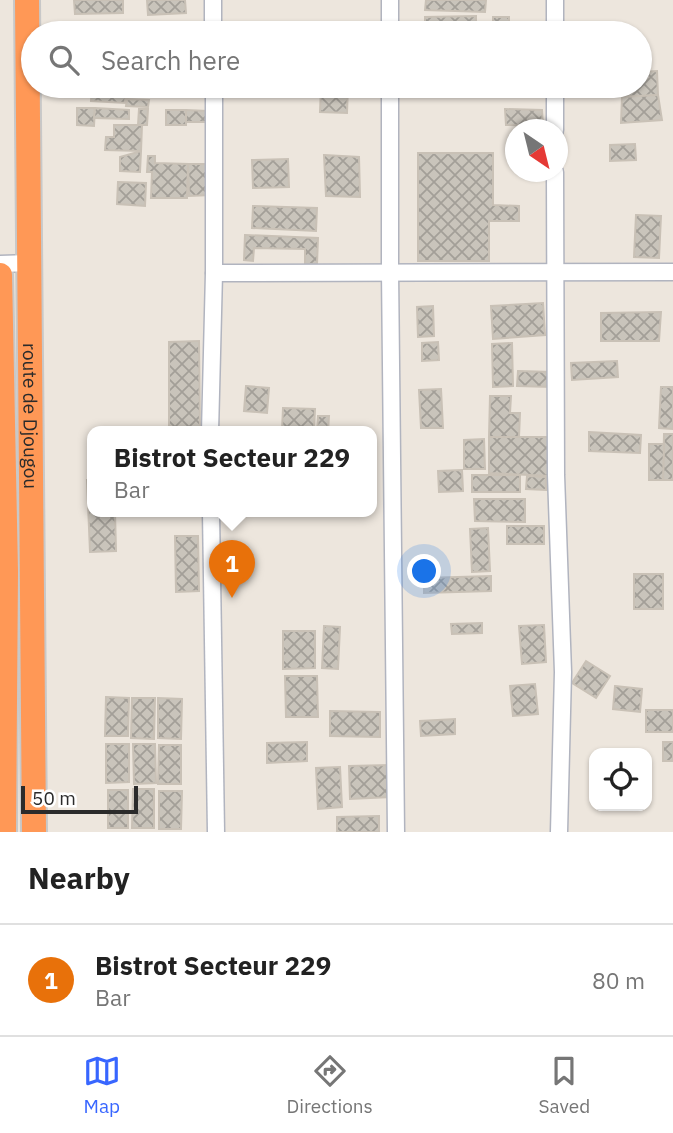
<!DOCTYPE html>
<html lang="en">
<head>
<meta charset="utf-8">
<style>
  :root { --surface:#fff; --page:#f2f2f2; --text:#222; --muted:#767676; --line:#e0e0e0; --accent:#3866ff }
  body { margin:0; font-family:"IBM Plex Sans",sans-serif; background:var(--page); color:var(--text) }
  .controls { position:absolute; right:21px; bottom:21px; display:grid; overflow:hidden; border-radius:14px; box-shadow:0 2px 5px #0004 }
  .controls button { width:63px; height:63px; display:grid; place-items:center; padding:0; border:0; border-bottom:2px solid var(--line); background:var(--surface); color:var(--text); font:35px sans-serif }
  .compass { position:absolute; left:505px; top:119px; width:63px; height:63px; border-radius:50%; background:var(--surface); box-shadow:0 2px 5px #0004; rotate:145deg }
  .scale { position:absolute; left:21px; bottom:18px; width:117px; box-sizing:border-box; padding-left:7px; border:4px solid #2b2b2b; border-top:0; font-size:19px; line-height:24px; white-space:nowrap; color:#2b2b2b; -webkit-text-stroke:5px #fff; paint-order:stroke }
  .you { position:absolute; left:425px; top:572px; width:24px; height:24px; margin:-18px; border:5px solid #fff; border-radius:50%; background:#1a73e8; box-shadow:0 0 0 10px #1a73e833 }
  .badge { display:grid; place-items:center; width:46px; height:46px; border-radius:50%; background:var(--accent); color:#fff; font-size:23px; font-weight:700 }
  .pin { position:absolute; translate:-50% -58px; filter:drop-shadow(0 2px 4px #0008) }
  .pin::after { content:''; position:absolute; top:37px; width:24px; height:21px; background:inherit; clip-path:polygon(0 0,100% 0,50% 100%) }
  .popup { position:absolute; left:87px; top:426px; width:290px; height:91px; box-sizing:border-box; display:grid; place-content:center; border-radius:14px; background:var(--surface); filter:drop-shadow(0 2px 5px #0005); font-size:23px; white-space:nowrap; color:var(--muted) }
  .popup b { font-size:26px; color:var(--text) }
  .popup::after { content:''; position:absolute; left:50%; top:100%; margin-left:-14px; border:14px solid transparent; border-top-color:var(--surface) }
  .list { margin:0; padding:0; list-style:none }
  h2 { display:flex; justify-content:space-between; align-items:center; height:91px; margin:0; padding:0 28px; font-size:30px }
  h2 small { font-size:23px; font-weight:400; color:var(--muted) }
  .list li { display:grid; grid-template-columns:46px 1fr auto; gap:21px; align-items:center; box-sizing:border-box; height:112px; padding:0 28px; border-top:2px solid var(--line) }
  .list b { display:block; font-size:26px; white-space:nowrap }
  .list p { margin:0; font-size:23px; white-space:nowrap; color:var(--muted) }
  .list em { font-size:23px; font-style:normal; color:var(--muted) }
  .icon { flex:none; width:38px; height:38px; fill:none; stroke:currentColor; stroke-width:2; stroke-linecap:round; stroke-linejoin:round }
  .map { position:relative; flex:none; width:673px; height:832px; overflow:hidden }
  .search { position:absolute; background:var(--surface); box-shadow:0 2px 5px #0004; left:21px; right:21px; top:21px; height:77px; display:flex; align-items:center; gap:18px; box-sizing:border-box; padding:0 24px; border-radius:38px; color:var(--muted); font-size:26px }
  .sheet { height:203px; background:var(--surface) }
  nav { display:flex; justify-content:space-around; align-items:center; box-sizing:border-box; height:98px; border-top:2px solid var(--line); background:var(--surface); font-size:19px; color:var(--muted) }
  nav a { display:grid; justify-items:center; gap:4px }
  nav .on { color:var(--accent) }
  .map>svg:first-child { display:block }
</style>
</head>
<body>
<div class="map">
<svg width="673" height="832" viewBox="0 0 673 832">
  <defs>
    <pattern id="building-cross-hatch" width="8" height="8" patternUnits="userSpaceOnUse" patternTransform="scale(1.75)"><rect width="8" height="8" fill="#c9c4bb"/><path d="M0 0l8 8M0 8l8-8" fill="none" stroke="#a39f98"/></pattern>
  </defs>
  <rect width="100%" height="100%" fill="#ede6dd"/>
  <g fill="url(#building-cross-hatch)" stroke="#c9c1b6" stroke-width="2">
    <polygon points="74,0 123,0 123,13 75,14"/>
    <polygon points="147,0 185,0 186,13 148,15"/>
    <polygon points="426,0 486,0 485,12 425,10"/>
    <polygon points="476,16 476,33 425,33 425,17"/>
    <rect x="493" y="17" width="16" height="16"/>
    <polygon points="657,71 658,95 622,97 621,86 640,86 640,72"/>
    <polygon points="92,86 126,86 125,103 91,101"/>
    <polygon points="321,86 348,86 347,113 320,112"/>
    <polygon points="658,95 662,120 621,123 622,97"/>
    <polygon points="127,99 149,100 148,107 126,106"/>
    <polygon points="77,108 95,108 94,126 77,125"/>
    <polygon points="95,108 129,110 129,119 94,118"/>
    <polygon points="139,109 148,109 147,125 138,125"/>
    <polygon points="505,109 542,110 543,126 506,125"/>
    <rect x="166" y="110" width="20" height="15"/>
    <polygon points="186,110 207,111 206,122 186,122"/>
    <polygon points="114,125 142,125 141,151 105,150 106,137 114,137"/>
    <polygon points="635,144 636,160 610,161 610,145"/>
    <polygon points="141,151 140,172 120,171 120,157"/>
    <polygon points="418,153 493,153 493,205 519,206 519,221 489,221 489,261 418,261"/>
    <polygon points="324,155 359,157 360,197 326,196"/>
    <polygon points="148,156 155,156 155,163 188,164 187,198 151,198 152,172 147,172"/>
    <polygon points="288,159 289,187 253,188 252,160"/>
    <polygon points="188,164 210,164 211,195 189,196"/>
    <polygon points="118,182 146,183 145,206 117,204"/>
    <polygon points="253,206 317,208 316,231 252,228"/>
    <polygon points="636,215 661,216 659,258 634,257"/>
    <polygon points="245,235 318,238 317,264 305,264 305,249 254,248 253,261 244,260"/>
    <polygon points="543,303 545,335 493,339 491,306"/>
    <polygon points="433,306 434,336 418,337 417,307"/>
    <polygon points="661,312 659,341 601,341 601,313"/>
    <polygon points="199,341 200,432 169,432 169,342"/>
    <polygon points="438,342 439,360 422,361 422,343"/>
    <polygon points="512,343 513,386 493,387 492,344"/>
    <polygon points="617,361 618,377 572,380 571,363"/>
    <polygon points="518,371 553,372 552,387 517,386"/>
    <polygon points="246,386 269,388 267,413 244,411"/>
    <polygon points="661,387 673,387 673,429 659,428"/>
    <polygon points="441,389 443,428 421,428 419,390"/>
    <polygon points="490,396 511,396 510,413 520,413 519,437 489,437"/>
    <polygon points="283,408 315,409 314,431 282,430"/>
    <polygon points="318,416 329,416 328,432 317,432"/>
    <polygon points="589,432 641,435 640,453 589,451"/>
    <polygon points="664,434 673,434 673,480 663,480"/>
    <polygon points="489,437 553,437 551,476 489,473"/>
    <polygon points="484,439 485,469 464,469 464,440"/>
    <polygon points="649,444 664,444 663,480 649,480"/>
    <polygon points="462,470 463,491 439,492 438,471"/>
    <rect x="472" y="475" width="48" height="17"/>
    <polygon points="527,476 546,477 546,490 526,489"/>
    <polygon points="87,480 92,480 92,512 115,512 116,551 90,552"/>
    <polygon points="474,499 525,499 525,522 475,521"/>
    <rect x="507" y="526" width="37" height="18"/>
    <polygon points="488,528 490,571 472,572 470,529"/>
    <polygon points="175,536 198,536 199,591 176,592"/>
    <rect x="634" y="574" width="29" height="35"/>
    <polygon points="491,576 491,591 424,593 424,578"/>
    <polygon points="482,623 482,633 452,634 451,624"/>
    <polygon points="544,625 546,662 522,664 519,626"/>
    <polygon points="324,626 340,627 338,669 322,668"/>
    <polygon points="283,631 315,631 315,668 283,669"/>
    <polygon points="586,661 610,676 596,698 572,683"/>
    <polygon points="285,676 317,676 318,717 286,717"/>
    <polygon points="535,684 538,714 513,716 510,686"/>
    <polygon points="615,686 642,689 640,712 613,709"/>
    <polygon points="106,697 129,698 128,736 105,736"/>
    <polygon points="132,698 155,698 154,739 131,738"/>
    <polygon points="158,698 182,699 181,739 158,738"/>
    <rect x="646" y="710" width="27" height="22"/>
    <polygon points="330,711 380,712 380,737 330,736"/>
    <polygon points="455,719 455,734 421,736 420,721"/>
    <polygon points="307,742 307,761 267,763 267,743"/>
    <rect x="663" y="742" width="10" height="19"/>
    <polygon points="106,744 129,744 129,782 106,783"/>
    <polygon points="133,744 155,744 156,783 134,784"/>
    <polygon points="159,745 181,745 181,784 158,784"/>
    <polygon points="390,765 391,797 350,799 349,766"/>
    <polygon points="340,767 342,807 318,809 316,768"/>
    <polygon points="133,789 154,789 154,828 132,828"/>
    <rect x="108" y="790" width="20" height="38"/>
    <polygon points="159,791 182,791 181,829 159,829"/>
    <polygon points="379,816 379,832 337,832 337,817"/>
  </g>
  <g fill="none" stroke-linecap="round" stroke-linejoin="round">
    <defs>
      <g id="minor">
        <polyline points="213,0 213,33"/>
        <polyline points="555,0 555,33"/>
        <polyline points="390,33 390,0"/>
        <polyline points="390,86 390,271 396,832"/>
        <polyline points="555,86 555,130"/>
        <polyline points="555,172 556,475 563,672 559,832"/>
        <polyline points="0,264 30,263"/>
        <polyline points="214,273 673,272"/>
        <polyline points="210,432 214,273 214,86"/>
        <polyline points="211,512 216,832"/>
      </g>
      <g id="highway">
        <path id="s1" d="M27 0 34 832"/>
        <polyline points="0,275 6,572 4,832"/>
      </g>
    </defs>
    <use href="#minor" stroke="#b1b4bf" stroke-width="19"/>
    <use href="#highway" stroke="#c8c8c8" stroke-width="28"/>
    <use href="#minor" stroke="#fff" stroke-width="16"/>
    <use href="#highway" stroke="#ff9856" stroke-width="24"/>
  </g>
  <g text-anchor="middle" stroke-width="6" stroke-linejoin="round" paint-order="stroke">
    <g font-size="19" fill="#2b2b2b" stroke="#fff">
      <text dy="7" stroke="none"><textPath href="#s1" startOffset="416">route de Djougou</textPath></text>
    </g>
  </g>
</svg>
<div class="controls">
<button><svg class="icon" aria-label="locate" viewBox="0 0 24 24"><circle cx="12" cy="12" r="6"/><path d="M12 2v4M12 18v4M2 12h4M18 12h4"/></svg></button>
</div>
<svg class="compass" viewBox="-18 -18 36 36"><path d="M0-13l5 13h-10z" fill="#e53935"/><path d="M0 13l5-13h-10z" fill="#767676"/></svg>
<div class="scale">50 m</div>
<div class="you"></div>
<div class="pin badge" style="left:232px;top:598px;background:#e8710a">1</div>
<div class="popup"><b>Bistrot Secteur 229</b>Bar</div>
<div class="search"><svg class="icon" aria-label="search" viewBox="0 0 24 24"><circle cx="10" cy="10" r="6"/><path d="M15 15l6 6"/></svg>Search here</div>
</div>
<section class="sheet">
<h2>Nearby<small></small></h2>
<ul class="list">
<li><span class="badge" style="background:#e8710a">1</span><div><b>Bistrot Secteur 229</b><p>Bar</p></div><em>80 m</em></li>
</ul>
</section>
<nav>
<a class="on"><svg class="icon" aria-label="map" viewBox="0 0 24 24"><path d="M3 6l6-2 6 2 6-2v14l-6 2-6-2-6 2zM9 4v14M15 6v14"/></svg>Map</a>
<a><svg class="icon" aria-label="directions" viewBox="0 0 24 24"><path d="M12 3l9 9-9 9-9-9zM9 14v-3h6M13 9l2 2-2 2"/></svg>Directions</a>
<a><svg class="icon" aria-label="saved" viewBox="0 0 24 24"><path d="M7 4h10v16l-5-4-5 4z"/></svg>Saved</a>
</nav>
</body>
</html>
